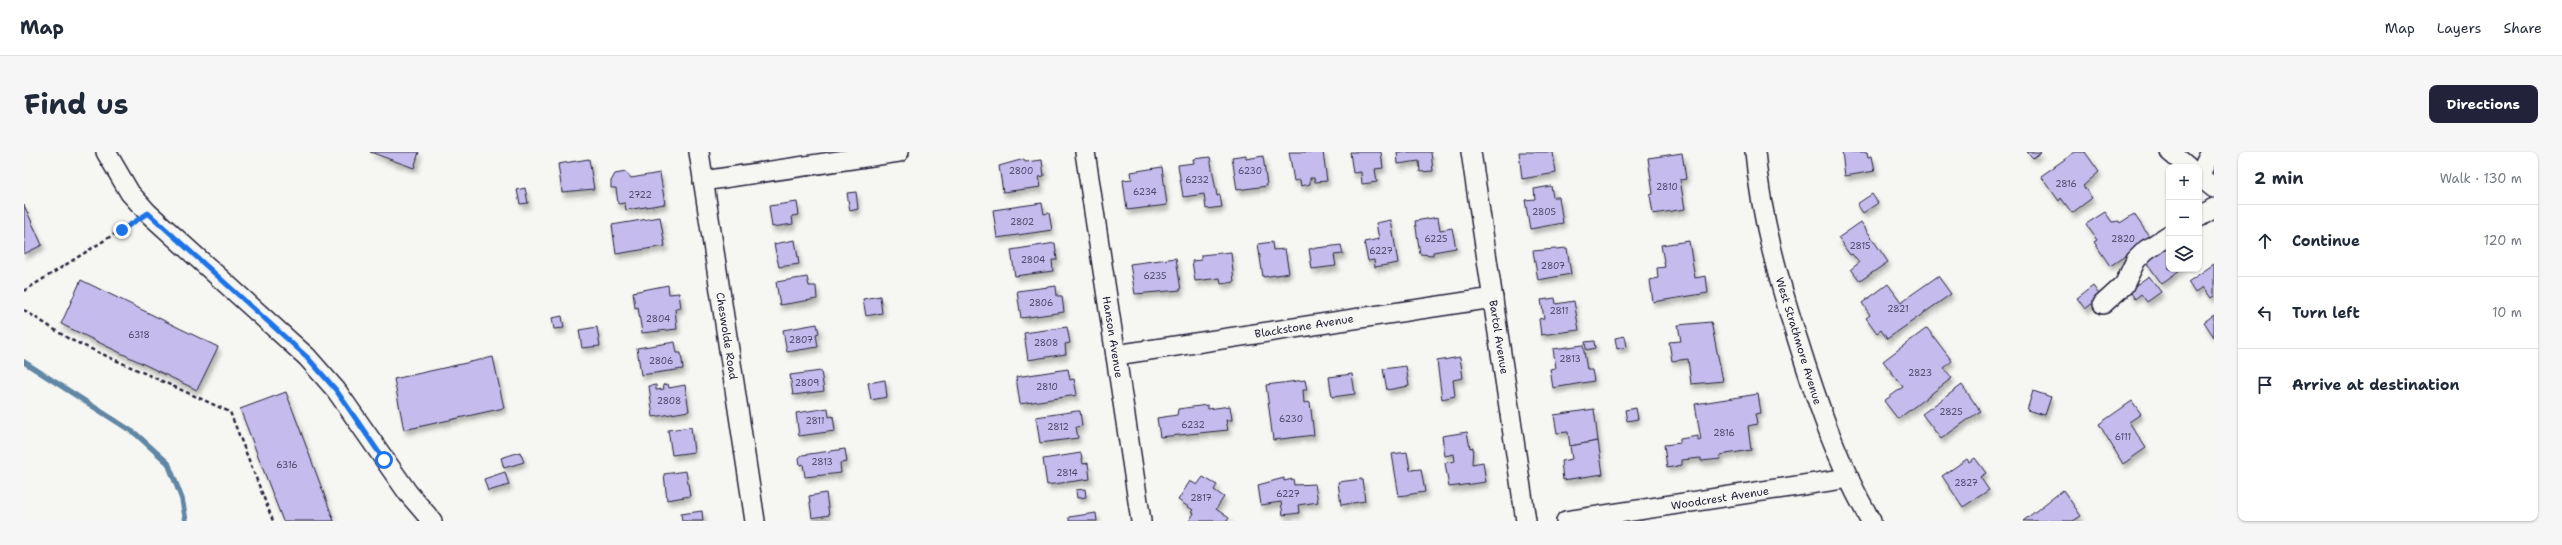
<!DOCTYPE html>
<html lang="en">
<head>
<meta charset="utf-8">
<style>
  :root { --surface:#fff; --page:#f6f6f7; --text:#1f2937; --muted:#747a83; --line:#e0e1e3; --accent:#22223b }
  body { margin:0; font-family:"Shantell Sans",sans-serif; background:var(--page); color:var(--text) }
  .controls { position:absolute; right:12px; top:12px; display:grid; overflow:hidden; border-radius:8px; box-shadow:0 1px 3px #0004 }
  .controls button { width:36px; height:36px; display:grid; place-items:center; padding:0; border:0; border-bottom:1px solid var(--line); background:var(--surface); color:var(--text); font:20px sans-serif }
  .stop { position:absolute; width:12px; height:12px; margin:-9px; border:3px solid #1a73e8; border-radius:50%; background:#fff }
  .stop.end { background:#1a73e8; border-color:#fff; box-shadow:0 1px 4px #0008 }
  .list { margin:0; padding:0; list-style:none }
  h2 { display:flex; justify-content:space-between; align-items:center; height:52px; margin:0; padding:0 16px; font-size:17px }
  h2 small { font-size:13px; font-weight:400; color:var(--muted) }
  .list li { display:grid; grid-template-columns:26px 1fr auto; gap:12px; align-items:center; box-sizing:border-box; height:72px; padding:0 16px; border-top:1px solid var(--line) }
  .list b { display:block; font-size:15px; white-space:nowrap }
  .list em { font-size:13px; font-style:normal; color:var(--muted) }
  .icon { flex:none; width:22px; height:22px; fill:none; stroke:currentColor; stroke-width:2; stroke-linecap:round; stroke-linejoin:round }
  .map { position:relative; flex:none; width:2190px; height:369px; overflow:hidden; border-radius:8px }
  header { display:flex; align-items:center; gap:24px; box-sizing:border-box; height:56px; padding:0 20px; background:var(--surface); border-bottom:1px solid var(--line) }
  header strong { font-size:19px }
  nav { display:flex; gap:22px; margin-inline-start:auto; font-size:14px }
  .intro { display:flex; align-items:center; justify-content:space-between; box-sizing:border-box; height:96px; padding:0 24px }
  h1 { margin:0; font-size:28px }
  .button { padding:10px 18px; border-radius:8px; background:var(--accent); color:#fff; font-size:14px; font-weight:700 }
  main { display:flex; gap:24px; padding:0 24px }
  aside { flex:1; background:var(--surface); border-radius:8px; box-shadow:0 1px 3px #0004 }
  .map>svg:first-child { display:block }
</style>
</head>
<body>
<header>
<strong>Map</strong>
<nav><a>Map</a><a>Layers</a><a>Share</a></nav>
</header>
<div class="intro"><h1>Find us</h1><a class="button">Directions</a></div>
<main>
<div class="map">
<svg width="2190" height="369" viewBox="0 0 2190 369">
  <defs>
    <filter id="shadow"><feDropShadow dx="2.5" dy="4.5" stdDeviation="2" flood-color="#0004"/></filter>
  </defs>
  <rect width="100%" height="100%" fill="#f6f6f2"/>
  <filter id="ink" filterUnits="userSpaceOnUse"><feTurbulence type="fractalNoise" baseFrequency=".025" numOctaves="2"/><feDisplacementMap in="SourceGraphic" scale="8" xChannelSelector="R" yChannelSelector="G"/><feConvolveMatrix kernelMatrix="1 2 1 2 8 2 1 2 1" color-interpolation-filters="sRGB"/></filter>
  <g filter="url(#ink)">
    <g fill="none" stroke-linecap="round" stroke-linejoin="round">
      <polyline stroke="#6187a5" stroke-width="5.5" points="0,210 112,282 144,311 158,347 162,369"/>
    </g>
    <g fill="#c5bced" stroke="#22223b" filter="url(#shadow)">
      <polygon points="346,0 395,0 390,16"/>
      <polygon points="1265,0 1299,0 1303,29 1291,30 1290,26 1286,26 1286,32 1277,34 1276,28 1270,29"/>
      <polygon points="1326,0 1357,0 1359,16 1351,17 1353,30 1338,32 1337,20 1329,21"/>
      <polygon points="1373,0 1407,0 1409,19 1396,20 1395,9 1374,12"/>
      <polygon points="1495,0 1529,0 1532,21 1498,27"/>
      <polygon points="1818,0 1843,0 1844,5 1848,4 1851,19 1821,24"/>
      <polygon points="2003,0 2017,0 2009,6"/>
      <polygon points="2051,0 2061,0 2075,20 2059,34 2068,46 2048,61 2037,46 2035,49 2017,24"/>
      <polygon points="1658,1 1662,27 1656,28 1661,57 1629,62 1626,43 1629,42 1624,6"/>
      <polygon points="1222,3 1222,7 1239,4 1243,34 1213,38 1208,5"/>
      <polygon points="1186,5 1193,44 1196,43 1198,55 1182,57 1180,42 1159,45 1154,13 1170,11 1169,7"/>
      <polygon points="565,7 570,37 538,40 534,12"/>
      <polygon points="1000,7 1001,10 1018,8 1020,24 1015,25 1017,35 979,40 975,14"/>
      <polygon points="1138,15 1143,53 1103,58 1099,28 1108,27 1107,20"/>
      <polygon points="602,20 607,26 636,21 641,52 602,58 601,51 594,52 592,36 587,36 587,29 591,22"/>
      <polygon points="1527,34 1529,45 1535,45 1539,71 1506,77 1501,48 1511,47 1510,37"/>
      <polygon points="501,36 504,51 496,52 493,38"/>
      <polygon points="832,40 834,57 826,59 823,41"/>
      <polygon points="1848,42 1854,51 1839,61 1833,52"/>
      <polygon points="773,50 775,63 768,64 769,72 748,75 745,54"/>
      <polygon points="1018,51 1020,62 1025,61 1028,78 973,86 969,58"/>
      <polygon points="0,53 18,93 0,102"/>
      <polygon points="2081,60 2088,70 2095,69 2096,71 2110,62 2127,87 2086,114 2070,90 2073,88 2062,72"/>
      <polygon points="636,65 641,94 592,102 588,73"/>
      <polygon points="1414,65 1416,78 1428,76 1432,96 1409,100 1409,103 1396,102 1391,69"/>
      <polygon points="1367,68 1374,111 1351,115 1350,108 1344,109 1340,90 1355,87 1352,71"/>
      <polygon points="1837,70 1864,110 1836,129 1827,117 1835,111 1828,102 1826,103 1814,86"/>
      <polygon points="771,88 775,112 755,115 750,92"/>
      <polygon points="1665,89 1671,126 1682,124 1684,141 1629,150 1626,128 1634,126 1633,116 1641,115 1637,93"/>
      <polygon points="2145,89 2145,117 2159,117 2138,132 2120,107"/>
      <polygon points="1248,90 1249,98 1261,97 1265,121 1239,125 1234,92"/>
      <polygon points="1031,91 1033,108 1028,108 1029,119 991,124 987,98"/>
      <polygon points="1317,93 1319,102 1310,103 1312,114 1288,117 1285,97"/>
      <polygon points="1543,96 1547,122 1514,128 1509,99"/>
      <polygon points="1207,100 1210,130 1197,132 1196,126 1171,129 1168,109 1177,108 1177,103"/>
      <polygon points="1152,106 1157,138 1111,142 1106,112"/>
      <polygon points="2190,112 2190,144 2187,146 2179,135 2171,141 2164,130"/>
      <polygon points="1914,124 1927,142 1863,187 1857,178 1853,181 1842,166 1846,163 1838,151 1864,132 1877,150"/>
      <polygon points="2125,124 2137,140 2123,150 2117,142 2111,147 2105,138"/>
      <polygon points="783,125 785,134 792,134 793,147 756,153 752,130"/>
      <polygon points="57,128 194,195 173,238 37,172"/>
      <polygon points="644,133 645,142 655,141 657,156 651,157 653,177 618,181 614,155 611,156 609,140"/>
      <polygon points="1032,134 1033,144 1038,144 1040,160 997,166 993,139"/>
      <polygon points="2069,134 2077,145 2061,157 2053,146"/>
      <polygon points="856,144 858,161 842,164 839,147"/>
      <polygon points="1531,146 1532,152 1550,149 1555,178 1517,183 1515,167 1520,166 1517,148"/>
      <polygon points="2190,163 2190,185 2180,170"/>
      <polygon points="538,164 540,176 530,177 528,166"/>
      <polygon points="1687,170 1699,229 1667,232 1664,207 1648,209 1645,190 1657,189 1654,173"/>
      <polygon points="793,172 795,181 792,182 794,195 763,200 759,178"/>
      <polygon points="573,175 576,194 558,196 555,178"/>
      <polygon points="1043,175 1046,191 1041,192 1042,202 1004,208 1000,181"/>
      <polygon points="1903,176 1928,209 1920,216 1928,226 1874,267 1860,249 1879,235 1859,209"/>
      <polygon points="1601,184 1603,195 1593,197 1591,186"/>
      <polygon points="1570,189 1571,196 1562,198 1561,190"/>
      <polygon points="651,190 653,201 657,201 659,217 617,223 613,196"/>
      <polygon points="1559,193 1563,218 1568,218 1570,229 1529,236 1526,217 1532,216 1529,197"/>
      <polygon points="469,205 480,256 380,278 370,227"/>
      <polygon points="1436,205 1439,226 1429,228 1431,244 1418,247 1413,209"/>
      <polygon points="1382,214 1385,234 1363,238 1359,217"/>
      <polygon points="1044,217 1046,228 1050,227 1053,243 996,252 992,225"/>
      <polygon points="797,219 800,239 769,243 766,223"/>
      <polygon points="1328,222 1331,242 1308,245 1305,225"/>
      <polygon points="861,228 863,245 847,248 844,231"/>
      <polygon points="1281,228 1283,238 1279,238 1280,251 1286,250 1290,283 1249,288 1242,233"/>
      <polygon points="644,232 645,236 661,233 665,259 629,265 625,234 632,233 632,238 640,237 639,233"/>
      <polygon points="1938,233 1956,259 1917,287 1898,262"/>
      <polygon points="2009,239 2027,245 2021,263 2003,258"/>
      <polygon points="262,240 310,369 259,369 216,257"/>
      <polygon points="1734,242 1737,261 1731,262 1733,272 1724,274 1727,298 1696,303 1697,307 1677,309 1677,306 1658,308 1658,313 1643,316 1640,293 1656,291 1656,287 1674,284 1674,289 1677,288 1671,252"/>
      <polygon points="2108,249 2117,262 2105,270 2122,296 2099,312 2075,272"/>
      <polygon points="1183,253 1184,257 1206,254 1208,268 1202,268 1204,278 1136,285 1133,266 1153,263 1154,257"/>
      <polygon points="804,256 805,265 809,264 811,279 775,284 772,261"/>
      <polygon points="1612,256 1614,267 1603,269 1601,258"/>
      <polygon points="1570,257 1574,289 1546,294 1544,280 1533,281 1530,263"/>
      <polygon points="1053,259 1056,259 1058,274 1052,275 1054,286 1016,291 1012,265"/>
      <polygon points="667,275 670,300 648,303 644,278"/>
      <polygon points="1443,280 1446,296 1449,295 1448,312 1459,310 1462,330 1425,335 1421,311 1431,309 1430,302 1421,304 1418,284"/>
      <polygon points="1574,289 1579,322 1539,328 1537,309 1548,307 1546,294"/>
      <polygon points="821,297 823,310 816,311 817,321 781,325 779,312 776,313 775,306 778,303"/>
      <polygon points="496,300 500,310 480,316 477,306"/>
      <polygon points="1383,300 1386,318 1397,317 1401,340 1375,344 1368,302"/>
      <polygon points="1057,301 1059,312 1064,311 1066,327 1023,333 1019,307"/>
      <polygon points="1951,306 1962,321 1956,325 1965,338 1939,355 1918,324 1943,307 1945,310"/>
      <polygon points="662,319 666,344 643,348 640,322"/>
      <polygon points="481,320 485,333 464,339 460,327"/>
      <polygon points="1179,325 1193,333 1190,338 1200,345 1192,357 1205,366 1203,369 1165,369 1170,361 1167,360 1169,358 1154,348 1166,329 1173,333"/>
      <polygon points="1260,326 1260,329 1269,327 1270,333 1291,332 1294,350 1274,353 1275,361 1259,363 1257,350 1237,353 1234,333"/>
      <polygon points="1338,327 1341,349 1317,353 1314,330"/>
      <polygon points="1061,337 1062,345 1053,346 1052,338"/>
      <polygon points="2039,338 2057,364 2049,369 1999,369"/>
      <polygon points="802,341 805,363 788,366 785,344"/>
      <polygon points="678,359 679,369 658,369 657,362"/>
      <polygon points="1072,361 1073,369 1045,369 1045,365"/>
    </g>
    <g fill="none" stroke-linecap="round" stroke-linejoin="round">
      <defs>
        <g id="minor">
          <polyline points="82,0 106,41 124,61 283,205 312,238 384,341 408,369"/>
          <polyline points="675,0 731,369"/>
          <polyline points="1061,0 1117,369"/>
          <polyline points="1447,0 1502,369"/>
          <path d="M1731 0C1737 66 1755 130 1775 192 1794 253 1815 314 1847 369"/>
          <polyline points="2146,0 2164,15"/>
          <polyline points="2175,24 2187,0"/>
          <polyline points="2175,24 2190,36"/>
          <polyline points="679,29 875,0"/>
          <polyline points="2175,65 2190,56"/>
          <polyline points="2079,152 2100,133 2112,108 2122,98 2145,83"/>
          <polyline points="1092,203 1469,146"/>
          <polyline points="1542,369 1825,326"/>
        </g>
      </defs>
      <use href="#minor" stroke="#22223b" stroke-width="22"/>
      <g stroke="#22223b" stroke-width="2.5" stroke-dasharray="4 3" stroke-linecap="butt">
        <polyline points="0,139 108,71"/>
        <polyline points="0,158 45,187 206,260 249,369"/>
      </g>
      <use href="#minor" stroke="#f6f6f2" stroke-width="19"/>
    </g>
  </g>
  <g fill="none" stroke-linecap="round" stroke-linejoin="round" filter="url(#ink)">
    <polyline stroke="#1a73e8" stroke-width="5" points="98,78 124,61 283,205 312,238 360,308"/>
  </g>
  <g text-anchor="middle" stroke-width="3.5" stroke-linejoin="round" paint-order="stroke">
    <g font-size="9" fill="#4b4868">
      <text x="997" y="22">2800</text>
      <text x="1226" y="22">6230</text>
      <text x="1173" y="31">6232</text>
      <text x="2042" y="35">2816</text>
      <text x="1643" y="38">2810</text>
      <text x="1121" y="43">6234</text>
      <text x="616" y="46">2722</text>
      <text x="1520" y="63">2805</text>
      <text x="998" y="73">2802</text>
      <text x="1412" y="90">6225</text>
      <text x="2099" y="90">2820</text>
      <text x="1836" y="97">2815</text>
      <text x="1357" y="102">6227</text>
      <text x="1009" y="111">2804</text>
      <text x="1529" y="117">2807</text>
      <text x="1131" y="127">6235</text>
      <text x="1017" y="154">2806</text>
      <text x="1874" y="160">2821</text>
      <text x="1535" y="162">2811</text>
      <text x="634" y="170">2804</text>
      <text x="115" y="186">6318</text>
      <text x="777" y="191">2807</text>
      <text x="1022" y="194">2808</text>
      <text x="1546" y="210">2813</text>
      <text x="637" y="212">2806</text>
      <text x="1896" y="224">2823</text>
      <text x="783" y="234">2809</text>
      <text x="1023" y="238">2810</text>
      <text x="645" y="252">2808</text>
      <text x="1927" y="263">2825</text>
      <text x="1267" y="270">6230</text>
      <text x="791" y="272">2811</text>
      <text x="1169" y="276">6232</text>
      <text x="1034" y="278">2812</text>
      <text x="1700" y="284">2816</text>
      <text x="2099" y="288">6111</text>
      <text x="798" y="313">2813</text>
      <text x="263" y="316">6316</text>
      <text x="1043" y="324">2814</text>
      <text x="1942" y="334">2827</text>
      <text x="1264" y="345">6227</text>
      <text x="1177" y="349">2817</text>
    </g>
    <g font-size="11" fill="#22223b" stroke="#f6f6f2">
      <text transform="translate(1280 174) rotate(-9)" y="4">Blackstone Avenue</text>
      <text transform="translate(703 184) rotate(81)" y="4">Cheswolde Road</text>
      <text transform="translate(1089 185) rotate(81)" y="4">Hanson Avenue</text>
      <text transform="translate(1475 185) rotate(81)" y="4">Bartol Avenue</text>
      <text transform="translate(1775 189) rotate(73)" y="4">West Strathmore Avenue</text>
      <text transform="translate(1696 346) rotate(-9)" y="4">Woodcrest Avenue</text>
    </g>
  </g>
</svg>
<div class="controls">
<button>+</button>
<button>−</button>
<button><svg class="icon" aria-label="layers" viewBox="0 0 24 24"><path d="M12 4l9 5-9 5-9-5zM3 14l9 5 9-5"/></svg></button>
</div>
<div class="stop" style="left:360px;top:308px"></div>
<div class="stop end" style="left:98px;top:78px"></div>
</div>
<aside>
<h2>2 min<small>Walk · 130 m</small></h2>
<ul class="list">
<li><svg class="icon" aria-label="ahead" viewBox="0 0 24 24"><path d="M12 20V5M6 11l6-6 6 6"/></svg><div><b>Continue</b></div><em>120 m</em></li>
<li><svg class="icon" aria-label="left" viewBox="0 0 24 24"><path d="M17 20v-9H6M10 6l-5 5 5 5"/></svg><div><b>Turn left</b></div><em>10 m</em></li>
<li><svg class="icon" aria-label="arrive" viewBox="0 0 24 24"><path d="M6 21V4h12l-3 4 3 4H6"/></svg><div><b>Arrive at destination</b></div></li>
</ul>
</aside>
</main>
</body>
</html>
